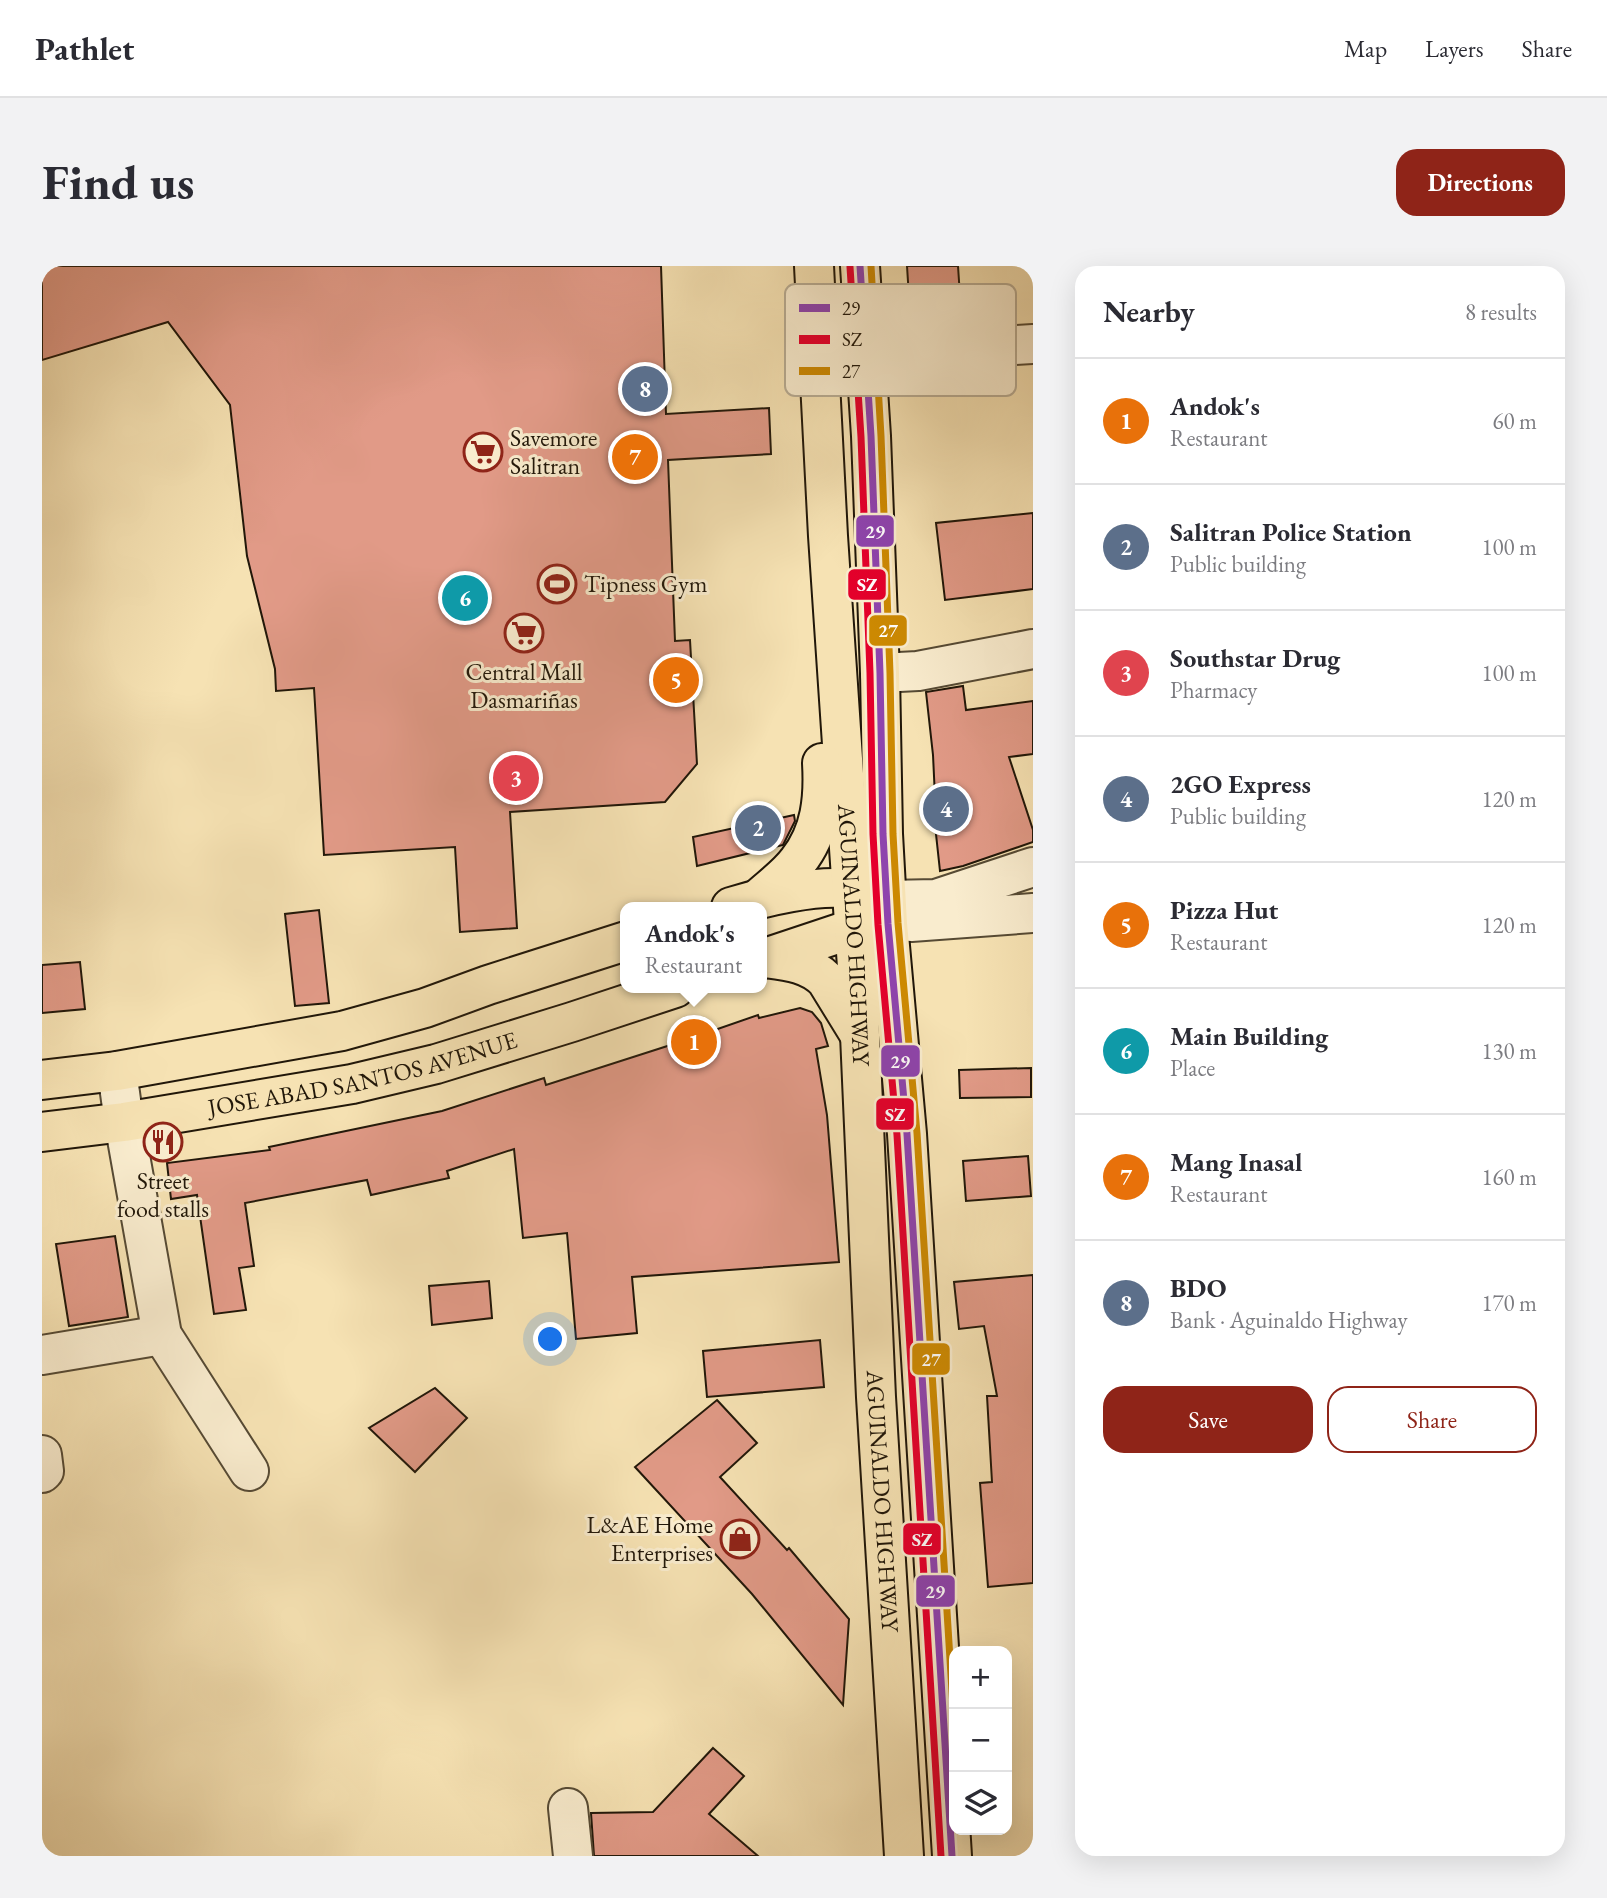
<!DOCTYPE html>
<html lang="en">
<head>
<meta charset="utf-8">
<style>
  :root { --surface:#fff; --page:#f2f2f3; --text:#2b2b33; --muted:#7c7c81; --line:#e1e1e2; --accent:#8f2418 }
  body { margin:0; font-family:"EB Garamond",serif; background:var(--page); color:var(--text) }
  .controls { position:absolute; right:21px; bottom:21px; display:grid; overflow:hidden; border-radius:14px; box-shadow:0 7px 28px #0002 }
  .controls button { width:63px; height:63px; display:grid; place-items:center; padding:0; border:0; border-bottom:2px solid var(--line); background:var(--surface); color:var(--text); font:35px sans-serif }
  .you { position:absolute; left:509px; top:1074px; width:24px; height:24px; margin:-18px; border:5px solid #fff; border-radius:50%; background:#1a73e8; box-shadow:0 0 0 10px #1a73e833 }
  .badge { display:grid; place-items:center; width:46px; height:46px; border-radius:50%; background:var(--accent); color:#fff; font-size:23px; font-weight:700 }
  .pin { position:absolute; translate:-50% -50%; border:4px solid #fff; box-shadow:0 2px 7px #0006 }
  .popup { position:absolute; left:578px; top:636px; width:147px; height:91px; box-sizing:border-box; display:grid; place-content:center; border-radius:14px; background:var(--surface); filter:drop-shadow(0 2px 5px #0005); font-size:23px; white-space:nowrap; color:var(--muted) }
  .popup b { font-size:26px; color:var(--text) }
  .popup::after { content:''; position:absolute; left:50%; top:100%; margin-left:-14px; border:14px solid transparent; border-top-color:var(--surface) }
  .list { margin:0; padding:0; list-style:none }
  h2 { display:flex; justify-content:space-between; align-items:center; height:91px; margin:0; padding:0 28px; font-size:30px }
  h2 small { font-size:23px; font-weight:400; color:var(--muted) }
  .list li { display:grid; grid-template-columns:46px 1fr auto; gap:21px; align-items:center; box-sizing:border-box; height:126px; padding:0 28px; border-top:2px solid var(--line) }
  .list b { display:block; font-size:26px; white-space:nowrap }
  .list p { margin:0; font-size:23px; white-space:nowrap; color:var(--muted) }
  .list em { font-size:23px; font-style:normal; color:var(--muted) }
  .actions { display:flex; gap:14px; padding:21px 28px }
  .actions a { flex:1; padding:16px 0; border:2px solid var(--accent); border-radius:21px; text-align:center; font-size:24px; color:var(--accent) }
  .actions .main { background:var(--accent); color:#fff }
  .icon { flex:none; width:38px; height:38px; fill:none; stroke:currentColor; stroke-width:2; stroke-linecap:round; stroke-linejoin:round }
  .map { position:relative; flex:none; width:991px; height:1590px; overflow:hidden; border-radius:21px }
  header { display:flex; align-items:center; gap:42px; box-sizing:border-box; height:98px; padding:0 35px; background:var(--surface); border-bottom:2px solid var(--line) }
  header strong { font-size:33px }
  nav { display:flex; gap:38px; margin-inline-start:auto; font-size:24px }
  .intro { display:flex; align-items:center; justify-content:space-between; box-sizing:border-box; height:168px; padding:0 42px }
  h1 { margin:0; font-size:49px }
  .button { padding:18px 32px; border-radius:21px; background:var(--accent); color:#fff; font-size:24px; font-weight:700 }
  main { display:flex; gap:42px; padding:0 42px }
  aside { flex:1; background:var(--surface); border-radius:21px; box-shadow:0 7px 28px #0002 }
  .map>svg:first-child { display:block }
</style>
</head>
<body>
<header>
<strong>Pathlet</strong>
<nav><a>Map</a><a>Layers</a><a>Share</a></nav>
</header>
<div class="intro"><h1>Find us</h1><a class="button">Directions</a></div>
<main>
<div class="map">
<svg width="991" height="1590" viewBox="0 0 991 1590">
  <rect width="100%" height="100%" fill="#f6e2b3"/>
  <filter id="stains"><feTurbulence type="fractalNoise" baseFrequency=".00286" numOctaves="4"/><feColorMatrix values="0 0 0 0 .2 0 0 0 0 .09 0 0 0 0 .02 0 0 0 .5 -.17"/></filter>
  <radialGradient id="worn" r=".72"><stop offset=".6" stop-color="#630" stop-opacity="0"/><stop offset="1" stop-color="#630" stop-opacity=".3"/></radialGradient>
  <g fill="#e19a87" stroke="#211709" stroke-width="2">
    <polygon points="0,0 619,0 624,148 727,142 729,188 626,194 633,375 648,374 655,498 623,536 468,546 475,662 418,666 413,581 282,589 272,422 234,425 233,403 205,290 188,139 126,56 0,94"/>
    <polygon points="865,0 916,0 920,60 869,63"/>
    <polygon points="991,247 991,323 903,334 894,257"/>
    <polygon points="921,420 924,444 991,435 991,488 967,491 991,564 991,576 921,600 898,605 890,531 893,531 891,489 884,426"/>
    <polygon points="752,549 753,555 741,579 655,600 651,571"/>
    <polygon points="277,644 287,737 253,740 243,648"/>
    <polygon points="38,696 43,743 0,747 0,699"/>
    <polygon points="758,742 770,746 779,757 786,780 774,783 785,849 797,996 590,1011 595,1067 534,1073 525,967 481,972 472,883 405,905 407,912 329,929 325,914 203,937 212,1000 197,1002 204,1044 172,1048 155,929 129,933 125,897 228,884 227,881 400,845 502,812 504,819 641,775 716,749 717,752"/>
    <polygon points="989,802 989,831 918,832 917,804"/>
    <polygon points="986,890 989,930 924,935 921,895"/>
    <polygon points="73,970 86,1051 27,1060 14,978"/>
    <polygon points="991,1009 991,1317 946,1321 938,1217 950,1216 945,1130 955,1130 942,1060 917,1063 912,1016"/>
    <polygon points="447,1015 450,1052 390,1059 387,1020"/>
    <polygon points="778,1074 782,1121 665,1131 661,1085"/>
    <polygon points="393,1122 425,1152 373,1206 327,1162"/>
    <polygon points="675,1134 715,1177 678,1211 745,1284 747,1282 807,1353 801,1439 710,1328 593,1201"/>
    <polygon points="671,1482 702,1510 667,1548 716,1590 552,1590 549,1547 611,1546"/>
  </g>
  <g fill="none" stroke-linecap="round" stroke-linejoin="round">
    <defs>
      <g id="minor">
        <polyline points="823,87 991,78"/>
        <polyline points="838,407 876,405 991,383"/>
        <polyline points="845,634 894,633 991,601"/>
        <polyline points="869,656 991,647"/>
        <polyline points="75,805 82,856 120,1069 207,1205"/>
        <polyline points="0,1089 120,1069"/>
        <polyline points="0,1189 2,1205 0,1207"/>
        <polyline points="526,1542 531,1590"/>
      </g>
      <g id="major">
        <path d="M689 641C721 631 776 618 808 623 819 624 829 629 840 632"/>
        <polyline points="720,693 813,662 844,659"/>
        <polyline points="0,814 75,805 300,765 383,742 446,719 584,675"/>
        <path id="s1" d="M0 866 82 856 310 818 394 798 530 756 633 722"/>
      </g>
      <g id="highway">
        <path id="s2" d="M772 0 786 270 815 701 834 1131 862 1590"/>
        <polyline points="818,0 829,170 838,407 841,568 846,658 865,868 910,1590"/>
        <path d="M716 633C729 621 746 609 756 595 779 566 782 532 780 497"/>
        <path d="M723 692C746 695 767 697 784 714L816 766"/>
      </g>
    </defs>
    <use href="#minor" stroke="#564a34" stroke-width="42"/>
    <use href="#major" stroke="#211709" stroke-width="42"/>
    <use href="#highway" stroke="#211709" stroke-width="42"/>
    <use href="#minor" stroke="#f9ecce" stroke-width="38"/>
    <use href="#major" stroke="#f6e2b3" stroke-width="38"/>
    <use href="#highway" stroke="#f6e2b3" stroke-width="38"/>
    <defs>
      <polyline id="bus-1" points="818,0 829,170 838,407 841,568 846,658 865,868 910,1590"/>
      <polyline id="bus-2" points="808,1 819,171 828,407 831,568 836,659 855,869 899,1590"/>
      <polyline id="bus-3" points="829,0 839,170 848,407 851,568 856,657 875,867 912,1457"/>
    </defs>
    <use href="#bus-1" stroke="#f9ecce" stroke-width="12"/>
    <use href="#bus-2" stroke="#f9ecce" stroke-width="12"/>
    <use href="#bus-3" stroke="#f9ecce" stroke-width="12"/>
    <use href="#bus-1" stroke="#8e44ad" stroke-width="7"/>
    <use href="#bus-2" stroke="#e4002b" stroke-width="7"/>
    <use href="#bus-3" stroke="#cc8902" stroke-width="7"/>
  </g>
  <defs>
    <symbol id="supermarket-ring" viewBox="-11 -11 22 22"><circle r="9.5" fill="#f9ecce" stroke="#8f2418" stroke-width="1.5"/><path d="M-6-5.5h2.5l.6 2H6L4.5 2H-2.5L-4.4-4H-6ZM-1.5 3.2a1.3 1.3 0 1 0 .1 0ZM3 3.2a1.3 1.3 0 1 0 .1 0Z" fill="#8f2418"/></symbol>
    <symbol id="stadium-ring" viewBox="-11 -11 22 22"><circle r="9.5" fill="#f9ecce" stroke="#8f2418" stroke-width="1.5"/><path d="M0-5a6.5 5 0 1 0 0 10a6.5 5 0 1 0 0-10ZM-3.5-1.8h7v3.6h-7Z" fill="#8f2418"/></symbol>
    <symbol id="restaurant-ring" viewBox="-11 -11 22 22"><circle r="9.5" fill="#f9ecce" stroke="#8f2418" stroke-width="1.5"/><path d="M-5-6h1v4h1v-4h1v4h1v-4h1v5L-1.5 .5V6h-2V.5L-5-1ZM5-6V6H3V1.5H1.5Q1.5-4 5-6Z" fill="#8f2418"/></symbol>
    <symbol id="shop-ring" viewBox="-11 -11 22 22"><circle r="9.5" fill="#f9ecce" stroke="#8f2418" stroke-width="1.5"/><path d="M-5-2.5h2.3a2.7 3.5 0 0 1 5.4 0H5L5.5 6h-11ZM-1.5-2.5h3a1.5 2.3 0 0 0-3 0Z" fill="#8f2418"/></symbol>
  </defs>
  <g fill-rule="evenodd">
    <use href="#supermarket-ring" x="419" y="164" width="44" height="44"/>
    <use href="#stadium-ring" x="493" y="296" width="44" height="44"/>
    <use href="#supermarket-ring" x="460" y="345" width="44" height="44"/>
    <use href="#restaurant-ring" x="99" y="854" width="44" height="44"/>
    <use href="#shop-ring" x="676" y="1251" width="44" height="44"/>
  </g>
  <g text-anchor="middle" stroke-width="6" stroke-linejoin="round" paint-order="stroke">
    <g font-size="24" fill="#211709" stroke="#f9ecce" text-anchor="start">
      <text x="468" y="180">Savemore<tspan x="468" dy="28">Salitran</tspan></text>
      <text x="542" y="326">Tipness Gym</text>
      <text x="482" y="414" text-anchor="middle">Central Mall<tspan x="482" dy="28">Dasmariñas</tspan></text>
      <text x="121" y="923" text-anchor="middle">Street<tspan x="121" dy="28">food stalls</tspan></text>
      <text x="671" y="1267" text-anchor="end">L&amp;AE Home<tspan x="671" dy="28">Enterprises</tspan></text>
    </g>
    <g font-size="24" fill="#211709" stroke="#f9ecce">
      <text dy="8" stroke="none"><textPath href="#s2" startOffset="670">AGUINALDO HIGHWAY</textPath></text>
      <text dy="8" stroke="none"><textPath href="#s1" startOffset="326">JOSE ABAD SANTOS AVENUE</textPath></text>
      <text dy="8" stroke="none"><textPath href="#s2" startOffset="1237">AGUINALDO HIGHWAY</textPath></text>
    </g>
  </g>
  <rect x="743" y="18" width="231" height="112" rx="10" fill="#f9ecce" stroke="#b8ac93" stroke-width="2"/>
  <rect x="757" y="38" width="31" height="8" fill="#8e44ad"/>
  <rect x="757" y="69" width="31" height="9" fill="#e4002b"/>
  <rect x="757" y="101" width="31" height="8" fill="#cc8902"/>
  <g font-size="19" fill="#211709">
    <text x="800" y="49">29</text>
    <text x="800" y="80">SZ</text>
    <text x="800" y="112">27</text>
  </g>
  <g stroke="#f9ecce" stroke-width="2.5">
    <rect x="813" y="248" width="40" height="34" rx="7" fill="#8e44ad"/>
    <rect x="805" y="302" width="40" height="33" rx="7" fill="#e4002b"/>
    <rect x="826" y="348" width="40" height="33" rx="7" fill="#cc8902"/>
    <rect x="838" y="778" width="41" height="34" rx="7" fill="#8e44ad"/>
    <rect x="833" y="831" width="40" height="34" rx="7" fill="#e4002b"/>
    <rect x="869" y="1076" width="40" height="34" rx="7" fill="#cc8902"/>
    <rect x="860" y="1256" width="40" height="34" rx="7" fill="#e4002b"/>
    <rect x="873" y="1308" width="41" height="34" rx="7" fill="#8e44ad"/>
  </g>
  <g font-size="19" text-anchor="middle" font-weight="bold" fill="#fff">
    <text x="833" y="272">29</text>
    <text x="825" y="325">SZ</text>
    <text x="846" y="371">27</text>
    <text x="858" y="802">29</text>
    <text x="853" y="855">SZ</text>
    <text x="889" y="1100">27</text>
    <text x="880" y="1280">SZ</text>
    <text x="893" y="1332">29</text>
  </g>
  <rect width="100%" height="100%" filter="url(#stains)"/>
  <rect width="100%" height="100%" fill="url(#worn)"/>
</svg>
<div class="controls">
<button>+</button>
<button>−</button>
<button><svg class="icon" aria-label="layers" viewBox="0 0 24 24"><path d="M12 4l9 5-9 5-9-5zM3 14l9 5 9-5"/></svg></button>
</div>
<div class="you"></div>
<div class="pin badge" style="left:652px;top:776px;background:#e8710a">1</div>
<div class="popup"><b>Andok's</b>Restaurant</div>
<div class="pin badge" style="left:716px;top:562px;background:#5c6f8a">2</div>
<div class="pin badge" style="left:474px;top:512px;background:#e0444e">3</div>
<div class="pin badge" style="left:904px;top:543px;background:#5c6f8a">4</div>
<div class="pin badge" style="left:634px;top:414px;background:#e8710a">5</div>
<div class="pin badge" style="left:423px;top:332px;background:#0f9aa8">6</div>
<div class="pin badge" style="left:593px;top:191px;background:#e8710a">7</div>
<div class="pin badge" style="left:603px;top:123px;background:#5c6f8a">8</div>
</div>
<aside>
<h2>Nearby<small>8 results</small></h2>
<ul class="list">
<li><span class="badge" style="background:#e8710a">1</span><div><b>Andok's</b><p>Restaurant</p></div><em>60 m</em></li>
<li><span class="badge" style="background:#5c6f8a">2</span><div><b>Salitran Police Station</b><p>Public building</p></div><em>100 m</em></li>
<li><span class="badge" style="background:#e0444e">3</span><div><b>Southstar Drug</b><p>Pharmacy</p></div><em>100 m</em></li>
<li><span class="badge" style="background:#5c6f8a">4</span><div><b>2GO Express</b><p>Public building</p></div><em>120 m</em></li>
<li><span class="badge" style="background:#e8710a">5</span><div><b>Pizza Hut</b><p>Restaurant</p></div><em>120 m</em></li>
<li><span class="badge" style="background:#0f9aa8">6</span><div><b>Main Building</b><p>Place</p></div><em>130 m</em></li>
<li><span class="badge" style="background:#e8710a">7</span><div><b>Mang Inasal</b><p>Restaurant</p></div><em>160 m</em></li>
<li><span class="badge" style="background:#5c6f8a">8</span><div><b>BDO</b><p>Bank · Aguinaldo Highway</p></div><em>170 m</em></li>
</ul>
<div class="actions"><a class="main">Save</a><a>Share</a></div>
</aside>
</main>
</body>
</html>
